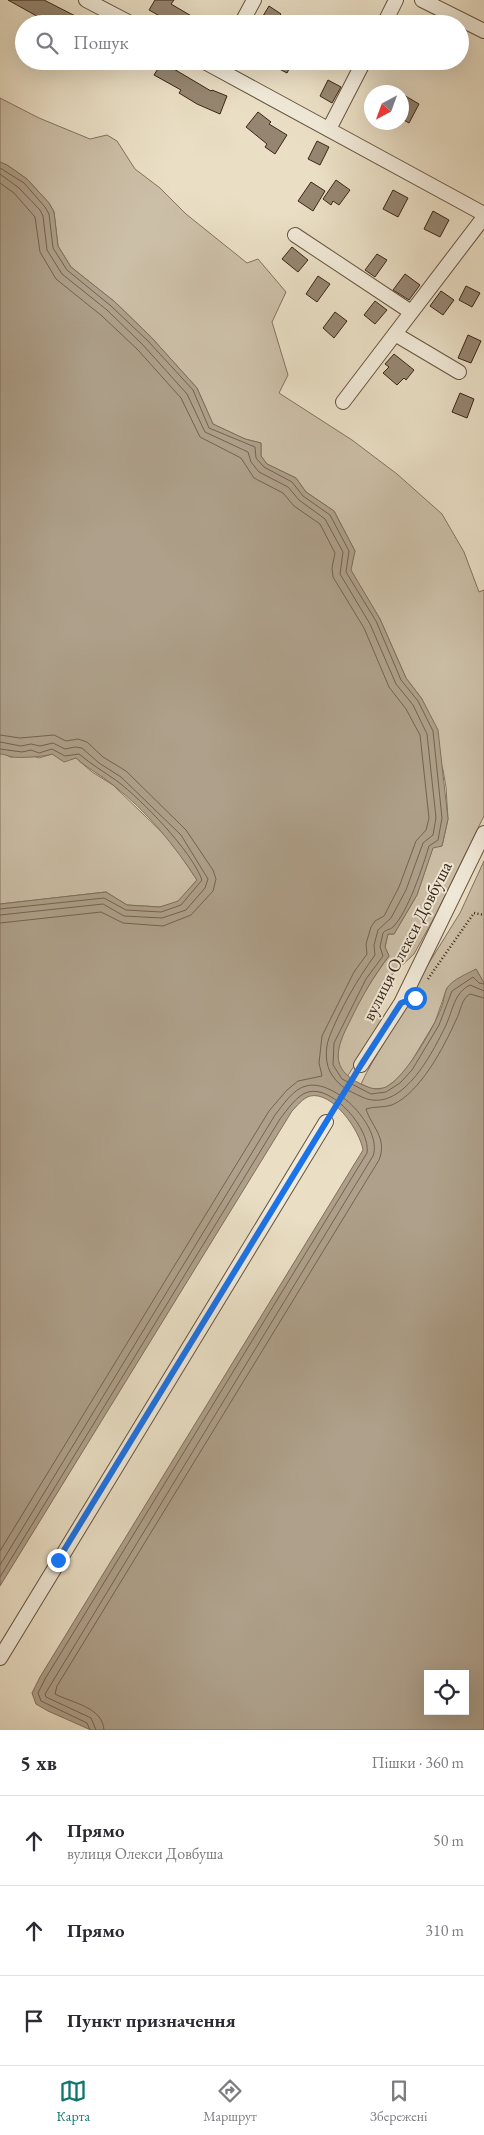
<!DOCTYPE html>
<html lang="uk">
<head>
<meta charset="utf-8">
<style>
  :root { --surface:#fff; --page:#f2f2f3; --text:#2b2b33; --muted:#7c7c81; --line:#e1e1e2; --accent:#0f766e }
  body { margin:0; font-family:"EB Garamond",serif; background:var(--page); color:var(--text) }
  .controls { position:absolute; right:15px; bottom:15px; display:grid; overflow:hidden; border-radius:0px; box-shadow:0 5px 20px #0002 }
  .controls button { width:45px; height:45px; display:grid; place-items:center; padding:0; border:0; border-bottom:1px solid var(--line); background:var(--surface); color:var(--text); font:25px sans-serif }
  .compass { position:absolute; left:364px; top:85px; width:45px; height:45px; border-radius:50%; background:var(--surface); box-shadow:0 5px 20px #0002; rotate:221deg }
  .stop { position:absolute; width:15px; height:15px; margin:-11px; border:4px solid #1a73e8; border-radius:50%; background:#fff }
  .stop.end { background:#1a73e8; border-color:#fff; box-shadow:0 1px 5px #0008 }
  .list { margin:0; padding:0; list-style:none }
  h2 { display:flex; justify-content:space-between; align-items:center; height:65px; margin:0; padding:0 20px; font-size:21px }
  h2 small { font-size:16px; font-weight:400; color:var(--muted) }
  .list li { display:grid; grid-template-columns:32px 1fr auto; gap:15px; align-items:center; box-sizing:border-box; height:90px; padding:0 20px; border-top:1px solid var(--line) }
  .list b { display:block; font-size:19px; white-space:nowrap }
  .list p { margin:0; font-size:16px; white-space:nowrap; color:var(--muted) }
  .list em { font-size:16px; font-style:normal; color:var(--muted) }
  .icon { flex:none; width:28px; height:28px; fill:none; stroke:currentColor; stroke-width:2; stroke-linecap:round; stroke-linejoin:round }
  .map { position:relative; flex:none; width:484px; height:1730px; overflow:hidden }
  .search { position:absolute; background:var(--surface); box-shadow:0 5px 20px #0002; left:15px; right:15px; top:15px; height:55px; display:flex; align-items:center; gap:12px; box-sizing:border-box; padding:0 18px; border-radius:28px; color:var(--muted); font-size:19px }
  .sheet { height:335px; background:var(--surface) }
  nav { display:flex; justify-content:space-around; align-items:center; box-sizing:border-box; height:70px; border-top:1px solid var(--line); background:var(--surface); font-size:14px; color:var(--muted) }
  nav a { display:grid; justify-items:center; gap:2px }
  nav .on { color:var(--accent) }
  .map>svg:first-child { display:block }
</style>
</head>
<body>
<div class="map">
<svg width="484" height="1730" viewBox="0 0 484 1730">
  <rect width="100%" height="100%" fill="#eadfc5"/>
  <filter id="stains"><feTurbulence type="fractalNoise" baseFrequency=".004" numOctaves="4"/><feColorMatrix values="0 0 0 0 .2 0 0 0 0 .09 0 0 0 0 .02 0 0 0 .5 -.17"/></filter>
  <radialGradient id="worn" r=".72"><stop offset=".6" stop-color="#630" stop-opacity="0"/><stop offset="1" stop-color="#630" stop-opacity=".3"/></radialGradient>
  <g fill="#ccbfa7" stroke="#84725f">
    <path d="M0 98 39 118 90 139 107 135 117 141 135 169 160 188 186 214 247 263 258 259 286 292 272 322 288 375 279 393 352 440 397 474 442 514 464 552 479 592 484 590V816L435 916 414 954 380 986 382 994 374 1002 377 1013 384 1019 347 1077C344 1073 339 1068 338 1064 331 1039 374 976 389 956L385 947 388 934H394L417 895 433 847 442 846 448 819 446 787 443 770 422 699 406 678 380 619 350 570 355 551 334 511 306 492 296 478 267 464 261 456V443L245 439 213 424 197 388 151 337 115 302 71 267 58 246 54 212 49 203 27 179 7 165 0 162Z"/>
    <polygon points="4,753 10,757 30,755 39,758 52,754 76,758 92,772 113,785 172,842 197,880 178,902 160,907 127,905 106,892 0,904 0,754"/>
    <path d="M484 861V983L476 969 447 988 435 1022 408 1067 396 1080 385 1088 372 1089 361 1084C375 1053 398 1026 409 995L460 913Z"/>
  </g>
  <path fill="#aea08a" stroke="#806f5c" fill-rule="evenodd" d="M0 162 7 165 27 179 49 203 54 212 58 246 71 267 115 302 151 337 197 388 213 424 245 439 261 443V456L267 464 296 478 306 492 334 511 355 551 351 570 380 619 406 678 422 699 438 730 448 819 442 846 433 848 417 895 394 934H388L385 947 389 956C373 977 361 998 350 1021 336 1048 329 1069 361 1084 369 1088 377 1091 386 1087 405 1078 435 1026 442 1006 444 1001 444 993 447 988 453 979 467 974 476 969L484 983V1730H91L48 1711 36 1704 32 1693 40 1677 363 1150C360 1131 333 1091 310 1096 303 1098 297 1106 292 1111L0 1586V904L106 892 127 905 160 907 178 901 197 880C175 846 146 810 113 785 101 775 88 769 76 758L64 762 52 754C43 757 21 758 12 757 7 756 5 754 0 754ZM428 1674H465V1711H428Z"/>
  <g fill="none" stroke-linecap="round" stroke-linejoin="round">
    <g stroke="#746250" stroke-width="1">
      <path d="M0 168 24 183 45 207 49 214 53 248 67 270 111 306 148 341 193 390 209 428 255 447 256 458 264 467 292 482 303 496 330 515 349 551 346 572 376 621 401 680 418 701 433 731 442 818 438 840 429 846C423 866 408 912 393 927 390 930 386 929 383 933L380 947 383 956 366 979 334 1043 333 1065 342 1079 371 1094 386 1092 400 1083 412 1070 439 1025 452 991 473 977 479 983 484 984"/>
      <path d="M0 174 19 188 40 210 43 216 47 250 62 274 107 310 143 345 187 394 205 432 248 452 251 462 259 472 288 487 299 500 325 519 343 552 340 574 370 624 396 684 413 705 427 734 436 818 433 835 423 843 406 890 391 918 378 930 374 945 375 955C357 980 340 1009 329 1038 325 1049 325 1065 332 1075 340 1087 349 1091 362 1097 401 1115 432 1054 446 1025 453 1010 454 993 470 985L484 991"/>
      <polyline points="0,183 14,193 35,217 40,252 56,279 102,316 138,350 181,398 200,437 241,458 254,478 283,493 294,506 320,524 335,553 332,568 333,577 364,628 389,687 406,709 420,735 429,818 426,830 416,841 399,887 384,916 375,921 371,927 366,944 367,954 354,972 322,1036 319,1063 322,1076 298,1081 287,1090 269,1111 0,1551"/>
      <polyline points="0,735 20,738 54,735 66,741 78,739 87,742 103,757 126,771 186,830 213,870 216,879 213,891 191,915 163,926 123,923 101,912 0,923"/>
      <polyline points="0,742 21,746 31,744 40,746 53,743 65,749 75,747 82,748 99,763 121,777 181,835 208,879 205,888 186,910 162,918 124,916 103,904 0,915"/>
      <path d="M0 749 22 752 31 750 39 753 52 749 65 756 79 754C91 764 104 772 117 781 142 800 191 850 202 880L181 905 161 912 126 910 104 898 0 909"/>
      <path d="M0 1565 275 1115C283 1105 293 1089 306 1086 335 1078 383 1128 373 1156L45 1694 46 1697 91 1718 96 1730"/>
      <path d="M0 1577 280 1119C287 1110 297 1095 308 1092 333 1085 371 1130 367 1153L45 1679 38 1693 41 1701 87 1723 90 1730"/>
      <path d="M104 1730C103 1707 72 1703 55 1694L57 1686 379 1160C388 1138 371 1126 366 1109 374 1106 384 1108 392 1105 420 1093 444 1047 456 1020 461 1011 461 999 470 994L484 998"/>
    </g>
  </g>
  <g fill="#968671" stroke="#3b2517">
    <polygon points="8,0 44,0 91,24 51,24"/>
    <polygon points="155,0 174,0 171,4 205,24 174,24 149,10"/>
    <polygon points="269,6 281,14 275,23 263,16"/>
    <polygon points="264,61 293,61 287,73"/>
    <polygon points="162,62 211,91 212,90 227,96 220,114 197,104 179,93 181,90 154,75"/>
    <polygon points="328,80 341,87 332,103 320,96"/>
    <polygon points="402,94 419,104 409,123 402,119"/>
    <polygon points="258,112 271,122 269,124 287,135 275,154 265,147 267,144 246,127"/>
    <polygon points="317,141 329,147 320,165 308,159"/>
    <polygon points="336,180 350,190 339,205 333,201 331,205 323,199"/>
    <polygon points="311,182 325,191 313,211 298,201"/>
    <polygon points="393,190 408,198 398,217 383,209"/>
    <polygon points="433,211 449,220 440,237 424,229"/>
    <polygon points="292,247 308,260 298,272 282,259"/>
    <polygon points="377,254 387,260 375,277 365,270"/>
    <polygon points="405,274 420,285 409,300 393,290"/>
    <polygon points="318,276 330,284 317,302 306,294"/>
    <polygon points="466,286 480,293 472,307 459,300"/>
    <polygon points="441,291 454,300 443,315 430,306"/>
    <polygon points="375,301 387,310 375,324 364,315"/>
    <polygon points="335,312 347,321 334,338 323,328"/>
    <polygon points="468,335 481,341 471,363 458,358"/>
    <polygon points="394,354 414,370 406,380 404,378 397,385 383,373 389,367 385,364"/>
    <polygon points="460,393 474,399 467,418 452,412"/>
  </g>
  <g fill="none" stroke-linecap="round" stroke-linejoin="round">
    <defs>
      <g id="minor">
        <polyline points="86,0 132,24"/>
        <polyline points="422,0 484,31"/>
        <polyline points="241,24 254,0"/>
        <polyline points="384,24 396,0"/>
        <polyline points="203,61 484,214"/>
        <polyline points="329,129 364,61"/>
        <polyline points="295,235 411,312"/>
        <polyline points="395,334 459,372"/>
        <polyline points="343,402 484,217"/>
        <polyline points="361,1065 401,1003 484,833"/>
        <polyline points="0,1658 326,1122"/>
      </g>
    </defs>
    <use href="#minor" stroke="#675442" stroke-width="16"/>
    <g stroke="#3b2517" stroke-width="2.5" stroke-dasharray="1 2.5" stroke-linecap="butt">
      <polyline points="428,979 474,913 484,915"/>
      <polyline points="332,1112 355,1074"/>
    </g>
    <use href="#minor" stroke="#f1ead9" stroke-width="14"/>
  </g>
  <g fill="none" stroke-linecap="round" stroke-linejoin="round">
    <polyline stroke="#1a73e8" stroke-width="6" points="58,1560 361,1065 401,1003 415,998"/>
  </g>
  <g text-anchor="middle" stroke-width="4" stroke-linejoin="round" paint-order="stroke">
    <g font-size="18" fill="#3b2517" stroke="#f1ead9">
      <text transform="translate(407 941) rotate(-63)" y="6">вулиця Олекси Довбуша</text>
    </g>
  </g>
  <rect width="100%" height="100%" filter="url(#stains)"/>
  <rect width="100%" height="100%" fill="url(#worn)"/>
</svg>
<div class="controls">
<button><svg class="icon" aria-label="locate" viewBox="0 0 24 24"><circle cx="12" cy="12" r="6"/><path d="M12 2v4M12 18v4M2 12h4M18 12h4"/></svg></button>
</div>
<svg class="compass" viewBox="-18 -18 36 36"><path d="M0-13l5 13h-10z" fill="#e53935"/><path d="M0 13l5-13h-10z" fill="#7c7c81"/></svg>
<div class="stop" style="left:415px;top:998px"></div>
<div class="stop end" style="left:58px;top:1560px"></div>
<div class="search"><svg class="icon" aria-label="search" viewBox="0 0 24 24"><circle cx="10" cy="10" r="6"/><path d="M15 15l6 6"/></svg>Пошук</div>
</div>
<section class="sheet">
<h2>5 хв<small>Пішки · 360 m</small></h2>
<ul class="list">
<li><svg class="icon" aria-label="ahead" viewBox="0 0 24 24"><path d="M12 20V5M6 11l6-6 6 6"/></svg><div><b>Прямо</b><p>вулиця Олекси Довбуша</p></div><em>50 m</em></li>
<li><svg class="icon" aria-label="ahead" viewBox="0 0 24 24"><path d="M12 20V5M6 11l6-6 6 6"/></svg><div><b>Прямо</b></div><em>310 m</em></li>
<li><svg class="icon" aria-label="arrive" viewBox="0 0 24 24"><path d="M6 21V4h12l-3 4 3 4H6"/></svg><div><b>Пункт призначення</b></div></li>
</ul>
</section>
<nav>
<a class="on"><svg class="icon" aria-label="map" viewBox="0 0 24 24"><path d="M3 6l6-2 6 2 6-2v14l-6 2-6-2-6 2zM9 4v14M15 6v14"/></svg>Карта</a>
<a><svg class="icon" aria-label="directions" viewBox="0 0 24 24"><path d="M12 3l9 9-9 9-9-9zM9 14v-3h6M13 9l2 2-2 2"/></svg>Маршрут</a>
<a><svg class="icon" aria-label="saved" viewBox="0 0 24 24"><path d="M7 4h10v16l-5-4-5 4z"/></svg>Збережені</a>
</nav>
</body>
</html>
